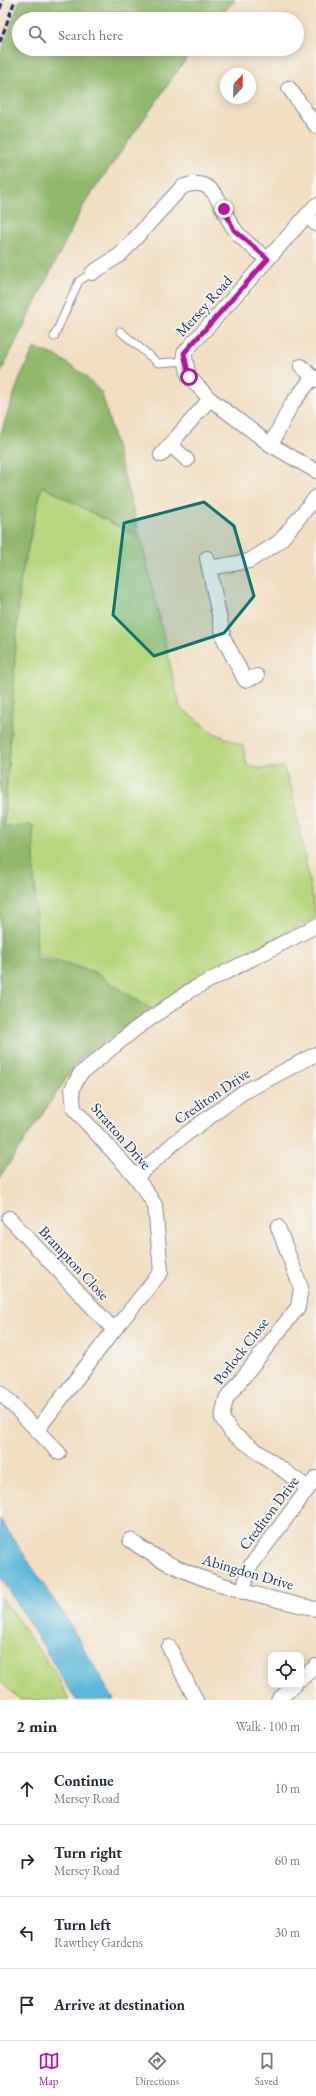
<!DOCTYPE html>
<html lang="en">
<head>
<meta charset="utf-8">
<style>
  :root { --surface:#fff; --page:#f2f2f3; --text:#1f2937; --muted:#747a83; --line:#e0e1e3; --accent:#b5179e }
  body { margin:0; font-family:"EB Garamond",serif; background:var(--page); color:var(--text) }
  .controls { position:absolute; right:12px; bottom:12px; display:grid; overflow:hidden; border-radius:8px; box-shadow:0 2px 10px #0003 }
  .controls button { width:36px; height:36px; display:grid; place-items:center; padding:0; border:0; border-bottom:1px solid var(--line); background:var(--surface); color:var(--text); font:20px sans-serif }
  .compass { position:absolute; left:220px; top:68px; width:36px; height:36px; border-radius:50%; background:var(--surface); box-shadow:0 2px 10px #0003; rotate:22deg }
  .stop { position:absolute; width:12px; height:12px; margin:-9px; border:3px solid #b5179e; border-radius:50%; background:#fff }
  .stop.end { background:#b5179e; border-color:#fff; box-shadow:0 1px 4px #0008 }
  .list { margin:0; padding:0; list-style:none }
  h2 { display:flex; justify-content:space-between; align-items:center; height:52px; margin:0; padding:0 16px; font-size:17px }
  h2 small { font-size:13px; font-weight:400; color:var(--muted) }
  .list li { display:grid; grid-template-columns:26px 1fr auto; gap:12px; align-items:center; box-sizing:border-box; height:72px; padding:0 16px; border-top:1px solid var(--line) }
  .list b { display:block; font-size:15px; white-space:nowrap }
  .list p { margin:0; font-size:13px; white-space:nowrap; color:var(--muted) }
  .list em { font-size:13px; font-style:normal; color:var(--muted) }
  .icon { flex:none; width:22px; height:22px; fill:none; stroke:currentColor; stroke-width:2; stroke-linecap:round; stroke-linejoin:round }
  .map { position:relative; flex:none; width:316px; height:1700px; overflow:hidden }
  .search { position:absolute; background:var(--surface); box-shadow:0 2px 10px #0003; left:12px; right:12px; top:12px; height:44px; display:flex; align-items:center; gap:10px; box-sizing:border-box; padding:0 14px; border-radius:22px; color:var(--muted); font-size:15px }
  .sheet { height:340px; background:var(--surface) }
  nav { display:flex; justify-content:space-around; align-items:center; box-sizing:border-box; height:56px; border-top:1px solid var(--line); background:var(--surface); font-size:11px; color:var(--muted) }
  nav a { display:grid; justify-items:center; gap:2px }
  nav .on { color:var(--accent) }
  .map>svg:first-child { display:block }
</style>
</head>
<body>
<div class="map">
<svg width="316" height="1700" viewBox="0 0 316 1700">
  <rect width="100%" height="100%" fill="#f6f6f2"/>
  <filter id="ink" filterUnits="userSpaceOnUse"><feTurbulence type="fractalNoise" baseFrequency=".025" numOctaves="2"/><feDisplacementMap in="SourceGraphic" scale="8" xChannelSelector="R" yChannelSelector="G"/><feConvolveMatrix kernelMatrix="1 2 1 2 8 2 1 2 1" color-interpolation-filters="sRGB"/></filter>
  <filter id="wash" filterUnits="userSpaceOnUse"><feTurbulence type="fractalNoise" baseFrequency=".012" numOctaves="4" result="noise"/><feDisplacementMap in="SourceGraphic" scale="16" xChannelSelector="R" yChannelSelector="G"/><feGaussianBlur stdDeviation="0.9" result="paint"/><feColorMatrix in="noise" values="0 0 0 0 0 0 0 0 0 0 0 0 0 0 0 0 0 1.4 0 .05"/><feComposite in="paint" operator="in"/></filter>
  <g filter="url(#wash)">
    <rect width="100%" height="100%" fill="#f2dec1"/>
    <g fill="#b7d67d" stroke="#69826e">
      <polygon points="42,486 141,539 180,707 212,732 243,746 247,765 260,769 283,767 292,790 316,917 192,981 151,1009 94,972 37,954 33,825 4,827 20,582"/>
      <polygon points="0,1596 57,1675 69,1700 20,1700 0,1681"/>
    </g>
    <g fill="#91b76c" stroke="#567365">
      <polygon points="20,0 235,0 217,19 19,19 19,49 193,49 83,206 0,374 0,56"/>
      <polygon points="34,348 55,355 83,374 102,393 141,539 42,486 20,582 4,827 33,825 37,957 94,972 151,1009 79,1060 0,1177 0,435 20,377"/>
    </g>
    <polygon fill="#5cb8da" stroke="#3c749c" points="0,1519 66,1618 114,1700 76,1700 0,1575"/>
  </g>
  <g filter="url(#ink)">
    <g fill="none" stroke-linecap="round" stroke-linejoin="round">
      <defs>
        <g id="service">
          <polyline points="120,331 158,363 186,361"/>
          <polyline points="54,337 79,281 92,273"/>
        </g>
        <g id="minor">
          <polyline points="289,88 316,126"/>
          <polyline points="316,205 184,353 189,377 210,399 271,445 316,471"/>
          <polyline points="306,216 316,224"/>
          <path d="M92 273 120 255 182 187C217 172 220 211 235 230 244 242 257 251 268 259"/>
          <polyline points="301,366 316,380"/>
          <polyline points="171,445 187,460"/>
          <polyline points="271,445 291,405 313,377"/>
          <polyline points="161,455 210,399"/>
          <polyline points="207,558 224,639 245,680 257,676"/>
          <polyline points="209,568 249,561 279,542 316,497"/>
          <polyline points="136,1177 174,1143 242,1093 316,1054"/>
          <polyline points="9,1218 114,1330"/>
          <polyline points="278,1227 301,1288 298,1307 226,1399 222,1418 232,1433 308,1488"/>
          <polyline points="0,1392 59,1453"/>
          <polyline points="37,1430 114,1330 161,1272 155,1205 136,1177 74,1109 72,1089 80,1074 134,1030 191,990 316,926"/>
          <path d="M130 1540C184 1580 252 1594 316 1609"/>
          <polyline points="243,1592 249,1568 316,1478"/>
          <polyline points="169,1647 196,1700"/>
          <polyline points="301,1679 316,1666"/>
          <polyline points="278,1700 295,1685"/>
        </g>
      </defs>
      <use href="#service" stroke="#868690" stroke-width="9"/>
      <use href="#minor" stroke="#868690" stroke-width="16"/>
      <use href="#service" stroke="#fff" stroke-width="7"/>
      <use href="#minor" stroke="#fff" stroke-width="14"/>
      <g stroke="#1b2f5e" stroke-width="3" stroke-dasharray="6 3" stroke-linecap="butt">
        <polyline points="0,9 3,0"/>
        <polyline points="0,42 15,0"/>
      </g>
    </g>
  </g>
  <g fill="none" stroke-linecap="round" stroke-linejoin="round" filter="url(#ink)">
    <polyline stroke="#b5179e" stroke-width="5" points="189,377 184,353 268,259 234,230 224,209"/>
  </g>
  <path fill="#0f766e" fill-opacity="0.2" stroke="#0f766e" stroke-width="3" stroke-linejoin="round" d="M204 502 234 526 254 596 224 633 154 656 113 615 124 523Z"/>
  <g text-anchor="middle" stroke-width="3.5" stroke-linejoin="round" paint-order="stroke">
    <g font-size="15" fill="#1b2f5e" stroke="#f6f6f2">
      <text transform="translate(204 306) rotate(-48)" y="5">Mersey Road</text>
      <text transform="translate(212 1096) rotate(-34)" y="5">Crediton Drive</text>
      <text transform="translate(121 1136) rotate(49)" y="5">Stratton Drive</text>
      <text transform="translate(74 1263) rotate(47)" y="5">Brampton Close</text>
      <text transform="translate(241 1351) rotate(-52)" y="5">Porlock Close</text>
      <text transform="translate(269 1513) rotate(-53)" y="5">Crediton Drive</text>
      <text transform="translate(248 1572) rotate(16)" y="5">Abingdon Drive</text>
    </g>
  </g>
</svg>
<div class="controls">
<button><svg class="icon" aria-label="locate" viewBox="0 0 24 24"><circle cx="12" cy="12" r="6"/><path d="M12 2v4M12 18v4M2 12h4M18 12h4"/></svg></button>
</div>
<svg class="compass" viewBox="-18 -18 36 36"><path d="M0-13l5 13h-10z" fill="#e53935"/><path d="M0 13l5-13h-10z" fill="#747a83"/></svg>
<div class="stop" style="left:189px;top:377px"></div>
<div class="stop end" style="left:224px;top:209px"></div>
<div class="search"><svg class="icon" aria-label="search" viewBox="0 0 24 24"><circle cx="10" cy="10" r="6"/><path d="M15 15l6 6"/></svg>Search here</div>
</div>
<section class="sheet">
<h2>2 min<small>Walk · 100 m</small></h2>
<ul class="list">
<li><svg class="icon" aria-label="ahead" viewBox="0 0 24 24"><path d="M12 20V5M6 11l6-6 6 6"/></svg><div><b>Continue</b><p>Mersey Road</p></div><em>10 m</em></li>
<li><svg class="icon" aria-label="right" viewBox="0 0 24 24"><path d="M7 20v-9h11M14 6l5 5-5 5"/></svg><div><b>Turn right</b><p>Mersey Road</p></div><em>60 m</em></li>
<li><svg class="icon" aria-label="left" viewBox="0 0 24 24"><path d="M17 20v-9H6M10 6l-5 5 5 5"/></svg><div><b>Turn left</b><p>Rawthey Gardens</p></div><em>30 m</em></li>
<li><svg class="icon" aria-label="arrive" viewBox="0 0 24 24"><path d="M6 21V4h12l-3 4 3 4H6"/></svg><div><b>Arrive at destination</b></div></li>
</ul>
</section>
<nav>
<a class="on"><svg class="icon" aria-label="map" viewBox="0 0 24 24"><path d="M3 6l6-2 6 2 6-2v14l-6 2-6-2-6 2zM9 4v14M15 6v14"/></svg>Map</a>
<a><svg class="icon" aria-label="directions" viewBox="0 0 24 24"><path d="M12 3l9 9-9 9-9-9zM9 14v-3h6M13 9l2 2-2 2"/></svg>Directions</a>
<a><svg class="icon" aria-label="saved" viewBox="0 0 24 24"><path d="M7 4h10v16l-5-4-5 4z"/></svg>Saved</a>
</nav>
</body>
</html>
